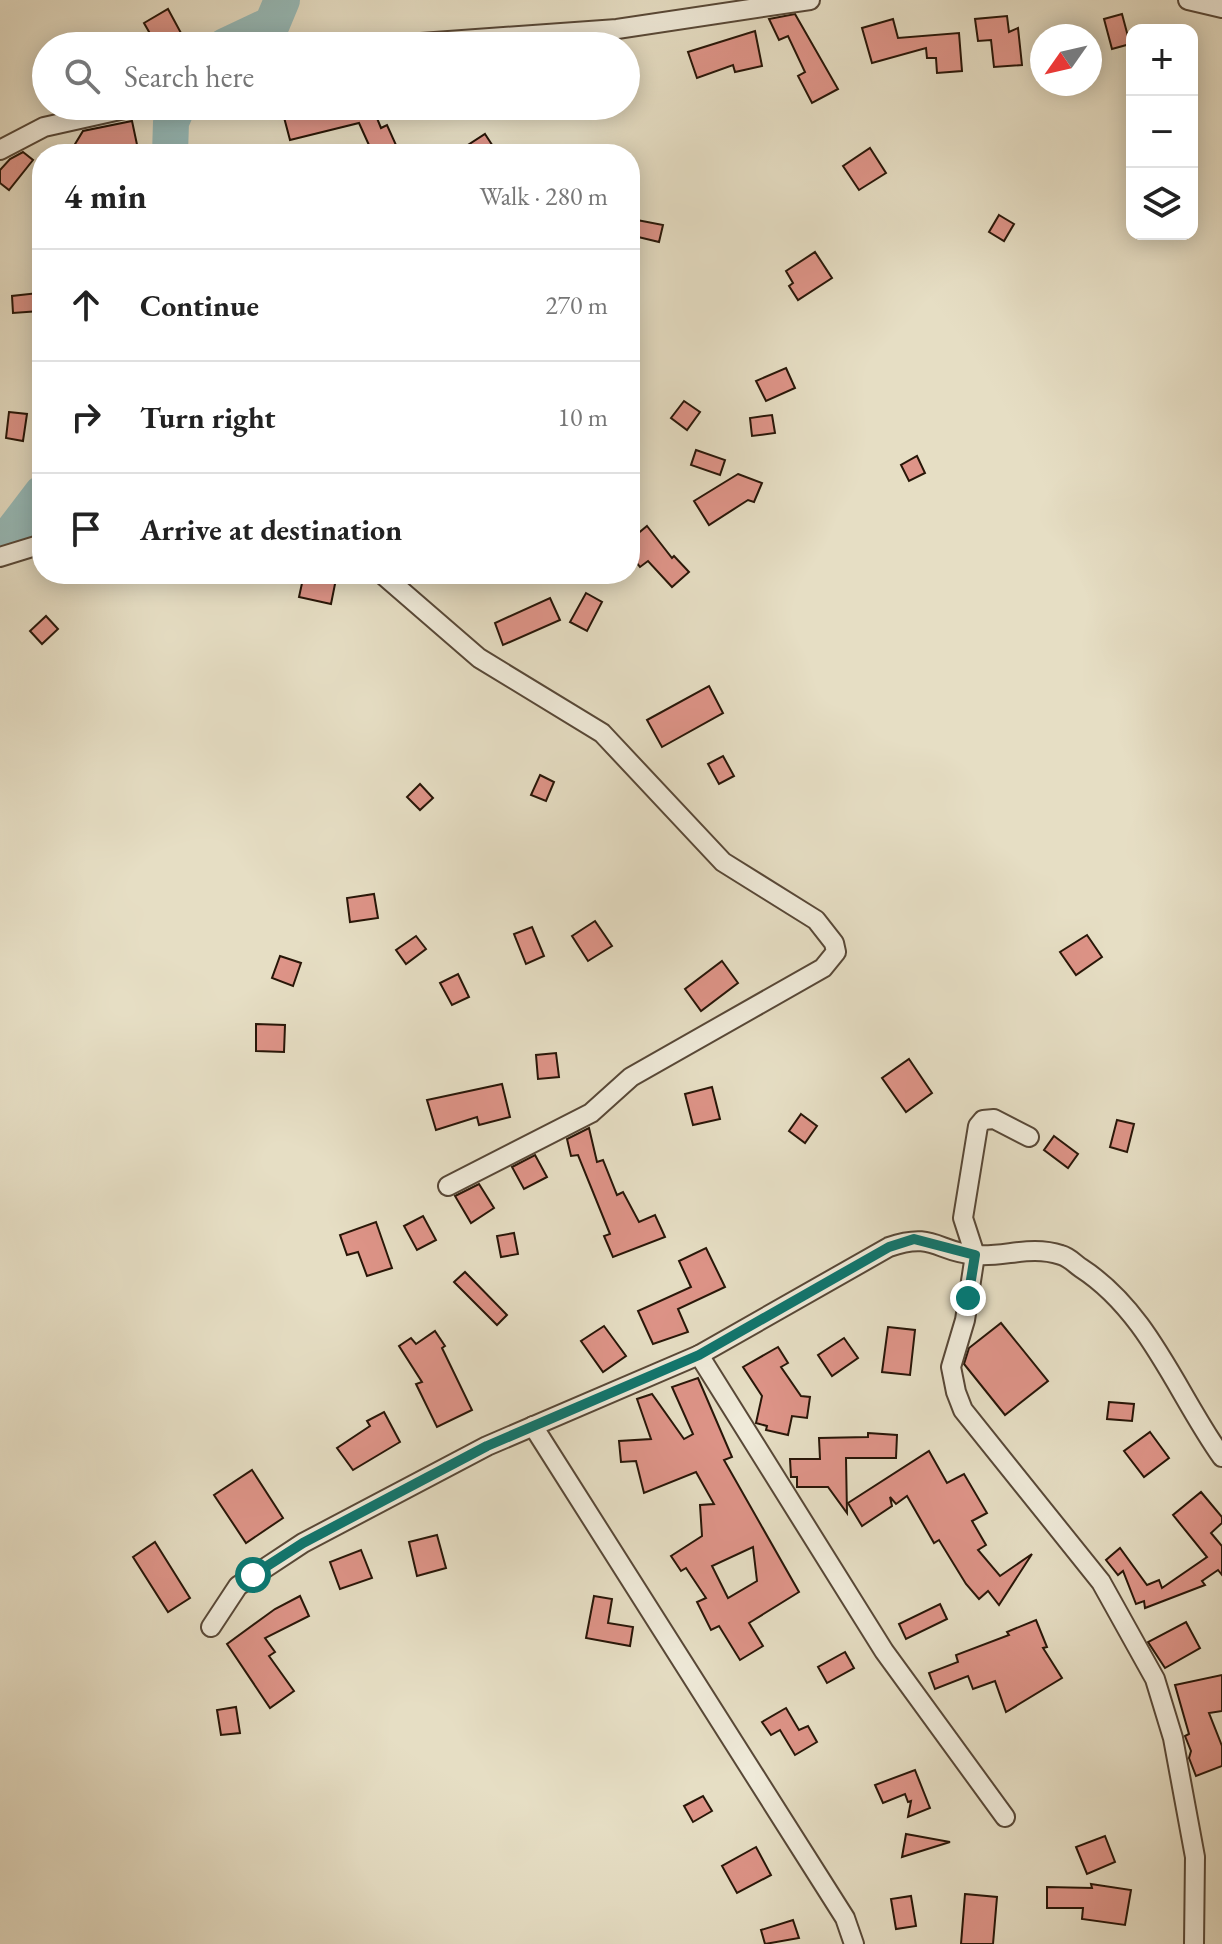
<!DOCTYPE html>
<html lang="en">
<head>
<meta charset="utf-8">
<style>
  :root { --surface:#fff; --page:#f6f6f6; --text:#222; --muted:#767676; --line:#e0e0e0 }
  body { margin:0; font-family:"EB Garamond",serif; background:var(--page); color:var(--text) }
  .controls { position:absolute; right:24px; top:24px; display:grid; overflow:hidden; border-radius:16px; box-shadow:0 4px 20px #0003 }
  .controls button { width:72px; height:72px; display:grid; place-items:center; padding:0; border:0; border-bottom:2px solid var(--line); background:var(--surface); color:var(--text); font:40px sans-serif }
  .compass { position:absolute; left:1030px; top:24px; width:72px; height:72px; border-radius:50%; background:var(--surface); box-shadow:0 4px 20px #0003; rotate:236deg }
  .stop { position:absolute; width:24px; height:24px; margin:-18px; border:6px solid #0f766e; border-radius:50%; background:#fff }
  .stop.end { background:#0f766e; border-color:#fff; box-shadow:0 2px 8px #0008 }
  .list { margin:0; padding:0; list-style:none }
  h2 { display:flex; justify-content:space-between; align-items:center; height:104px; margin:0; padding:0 32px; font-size:34px }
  h2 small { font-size:26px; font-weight:400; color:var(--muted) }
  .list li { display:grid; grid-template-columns:52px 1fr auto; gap:24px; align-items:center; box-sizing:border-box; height:112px; padding:0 32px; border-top:2px solid var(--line) }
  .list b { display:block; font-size:30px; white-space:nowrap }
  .list em { font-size:26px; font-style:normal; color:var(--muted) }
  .icon { flex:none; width:44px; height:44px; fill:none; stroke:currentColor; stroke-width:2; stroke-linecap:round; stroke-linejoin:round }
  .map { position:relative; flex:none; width:1222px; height:1944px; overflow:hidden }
  .search { position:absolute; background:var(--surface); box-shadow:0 4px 20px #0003; left:32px; top:32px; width:608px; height:88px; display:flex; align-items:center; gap:20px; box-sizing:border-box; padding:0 28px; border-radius:44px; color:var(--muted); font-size:30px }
  .panel { position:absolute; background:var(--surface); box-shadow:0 4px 20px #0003; left:32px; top:144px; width:608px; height:440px; border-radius:32px }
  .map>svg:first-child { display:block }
</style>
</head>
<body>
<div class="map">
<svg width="1222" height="1944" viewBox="0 0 1222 1944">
  <rect width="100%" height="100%" fill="#e6dec4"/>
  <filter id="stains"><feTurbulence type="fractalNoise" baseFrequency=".0025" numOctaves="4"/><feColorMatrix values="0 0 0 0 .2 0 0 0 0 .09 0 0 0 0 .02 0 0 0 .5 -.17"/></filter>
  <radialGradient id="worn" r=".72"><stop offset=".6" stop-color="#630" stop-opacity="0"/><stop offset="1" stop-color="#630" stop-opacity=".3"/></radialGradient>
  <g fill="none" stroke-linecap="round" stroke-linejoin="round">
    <g stroke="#97bbb9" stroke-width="36">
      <polyline points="225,46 272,24 282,0"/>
      <polyline points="170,154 171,122 178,106"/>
      <polyline points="0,548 42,493"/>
    </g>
  </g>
  <g fill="#de9488" stroke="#281608" stroke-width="2" fill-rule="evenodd">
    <polygon points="168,9 181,33 157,46 144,23"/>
    <polygon points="795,14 838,89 812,103 798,76 805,72 788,36 779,40 769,19"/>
    <polygon points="1122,14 1130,44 1112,49 1104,19"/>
    <polygon points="1007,16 1009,32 1018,28 1022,65 994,67 991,40 978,41 975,19"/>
    <polygon points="893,19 898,38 959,33 962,71 937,73 936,58 927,58 926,48 872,63 862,28"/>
    <polygon points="755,31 762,66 735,72 733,65 697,78 688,52"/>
    <polygon points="281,106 372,106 381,128 387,125 400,154 373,154 359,123 290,140"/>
    <polygon points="132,121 139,154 69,154 83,131"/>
    <polygon points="485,134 498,154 454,154"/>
    <polygon points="870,148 886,173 859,190 843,166"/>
    <polygon points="23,152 33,160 9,190 0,183 0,170 10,159"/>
    <polygon points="999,215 1014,224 1004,241 989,232"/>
    <polygon points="637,220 663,225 659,242 634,236"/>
    <polygon points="815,252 832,278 798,300 789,286 793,283 786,271"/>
    <polygon points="38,293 40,311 13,313 12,296"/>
    <polygon points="786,368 795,388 766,401 756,381"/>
    <polygon points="684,401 700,412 687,430 671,418"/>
    <polygon points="9,412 27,414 23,441 6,438"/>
    <polygon points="772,415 775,433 752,436 750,418"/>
    <polygon points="696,450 725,460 720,475 691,465"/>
    <polygon points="917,456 925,473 909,481 901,465"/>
    <polygon points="738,474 762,483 754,502 748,500 709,525 694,501"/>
    <polygon points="647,526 672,558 674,556 689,572 672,587 648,561 640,567 630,555 630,540"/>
    <polygon points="304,574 337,574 331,604 299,597"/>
    <polygon points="586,593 602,602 587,631 570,622"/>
    <polygon points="550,598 560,620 503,645 495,623"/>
    <polygon points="46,616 58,629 42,644 30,631"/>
    <polygon points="709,686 723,713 662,747 647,720"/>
    <polygon points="723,756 734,776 719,784 708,764"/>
    <polygon points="540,775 554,782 546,801 531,795"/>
    <polygon points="420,784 433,798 420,810 407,797"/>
    <polygon points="374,894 378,918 350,922 347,898"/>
    <polygon points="595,921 612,946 588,961 572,936"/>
    <polygon points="532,927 544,956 526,964 514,934"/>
    <polygon points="1087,935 1102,957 1076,975 1060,952"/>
    <polygon points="416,936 426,949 406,964 396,950"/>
    <polygon points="280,956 301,963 293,986 272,978"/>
    <polygon points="722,961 738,983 701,1011 685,989"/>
    <polygon points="458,974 469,997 452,1005 440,983"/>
    <polygon points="256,1024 285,1025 284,1052 256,1051"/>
    <polygon points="556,1053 559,1077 538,1079 536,1055"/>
    <polygon points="909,1059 932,1093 906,1112 882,1078"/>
    <polygon points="502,1084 510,1117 479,1125 477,1117 436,1130 427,1100"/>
    <polygon points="712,1087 720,1119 693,1125 685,1094"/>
    <polygon points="801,1114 817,1126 805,1143 789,1131"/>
    <polygon points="1117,1120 1134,1124 1127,1152 1110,1147"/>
    <polygon points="589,1128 597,1162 603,1160 617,1195 623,1192 639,1222 655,1215 665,1237 613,1257 604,1236 610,1234 578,1155 571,1156 567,1139"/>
    <polygon points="1054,1136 1078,1154 1068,1168 1044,1150"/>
    <polygon points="535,1155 547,1177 524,1189 512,1167"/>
    <polygon points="479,1184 494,1208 471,1223 455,1196"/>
    <polygon points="423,1216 436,1240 417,1250 404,1226"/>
    <polygon points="376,1222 392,1268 367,1276 358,1252 347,1255 340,1235"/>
    <polygon points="514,1233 518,1254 501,1257 497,1236"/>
    <polygon points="706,1248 725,1287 678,1309 688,1332 653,1344 638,1311 691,1287 679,1261"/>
    <polygon points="465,1272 507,1315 497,1325 454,1282"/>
    <polygon points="1001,1323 1048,1381 1005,1415 964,1364 969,1348"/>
    <polygon points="604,1326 626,1356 603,1372 581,1341"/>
    <polygon points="888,1327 915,1330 910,1375 882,1372"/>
    <polygon points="435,1331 445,1346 442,1348 472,1410 437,1427 416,1384 422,1382 399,1346 411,1338 416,1344"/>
    <polygon points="844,1338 858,1358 832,1376 818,1355"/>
    <polygon points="778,1347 788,1363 781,1367 801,1396 810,1397 807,1418 792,1416 788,1435 766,1430 767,1426 756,1423 762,1396 743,1367"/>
    <path d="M698 1378 732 1457 724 1460 799 1592 749 1623 763 1646 740 1660 719 1626 711 1630 697 1602 706 1598 686 1568 681 1571 671 1556 702 1536 700 1505 714 1504 696 1472 644 1493 636 1461 621 1462 619 1441 651 1439 637 1399 652 1394 684 1439 693 1434 672 1387ZM753 1547 757 1581 728 1598 712 1566Z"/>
    <polygon points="1109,1402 1134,1404 1132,1421 1107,1419"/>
    <polygon points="384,1412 400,1442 353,1470 337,1448 370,1426 367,1421"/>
    <polygon points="1150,1432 1169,1458 1144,1477 1124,1451"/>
    <polygon points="868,1433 897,1435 896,1458 846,1458 847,1513 828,1487 797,1487 797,1477 791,1477 790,1459 820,1459 819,1438 868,1437"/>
    <polygon points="929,1451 947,1483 964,1474 987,1513 972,1521 986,1545 978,1550 1000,1576 1032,1554 999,1605 988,1591 979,1599 966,1584 939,1540 934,1543 907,1496 896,1504 890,1497 892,1506 862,1526 848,1503"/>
    <polygon points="252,1470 283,1518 246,1543 214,1495"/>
    <polygon points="1201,1492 1222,1517 1222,1523 1211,1533 1222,1546 1222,1575 1218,1570 1202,1581 1205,1585 1145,1608 1144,1601 1136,1604 1123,1571 1118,1575 1106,1560 1120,1548 1147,1585 1159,1580 1162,1588 1207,1557 1173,1515"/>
    <polygon points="437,1535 446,1568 417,1576 409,1542"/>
    <polygon points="155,1542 190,1598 168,1612 133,1557"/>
    <polygon points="361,1550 372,1578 340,1589 330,1562"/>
    <polygon points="300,1596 309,1616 265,1638 275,1652 269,1656 294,1691 270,1708 227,1644 275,1609"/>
    <polygon points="594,1596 612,1599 608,1623 633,1627 630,1646 586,1638"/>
    <polygon points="940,1604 947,1619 906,1639 899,1624"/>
    <polygon points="1036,1620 1047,1647 1043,1648 1062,1678 1006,1712 995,1681 973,1689 968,1676 935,1689 929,1673 958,1662 956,1655 1009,1635 1007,1632"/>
    <polygon points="1186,1622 1200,1648 1165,1668 1148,1642"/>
    <polygon points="845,1652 854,1668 827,1683 818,1667"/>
    <polygon points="1222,1675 1222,1711 1209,1713 1222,1746 1222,1766 1196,1776 1189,1758 1191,1751 1185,1736 1189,1734 1175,1685"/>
    <polygon points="236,1707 240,1733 221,1735 217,1710"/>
    <polygon points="786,1708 799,1730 808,1726 817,1742 795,1755 780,1730 771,1735 762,1722"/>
    <polygon points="915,1770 930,1808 908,1817 911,1801 908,1802 905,1794 883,1803 875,1785"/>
    <polygon points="703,1796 712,1811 693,1822 684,1806"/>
    <polygon points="906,1834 950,1842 902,1857"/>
    <polygon points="1105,1836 1115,1862 1087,1874 1076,1847"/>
    <polygon points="756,1847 771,1875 737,1893 722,1866"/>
    <polygon points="1091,1884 1131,1890 1125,1925 1082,1919 1083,1908 1047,1908 1047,1887 1092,1888"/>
    <polygon points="965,1894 997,1897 993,1944 961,1944"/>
    <polygon points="911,1896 916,1926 896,1929 891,1899"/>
    <polygon points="793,1920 799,1938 765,1944 761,1930"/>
  </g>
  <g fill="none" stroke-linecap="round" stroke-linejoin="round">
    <defs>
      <g id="street">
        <polyline points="1188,0 1222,8"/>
        <polyline points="379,46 617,29 810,0"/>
        <polyline points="0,150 44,127 138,106"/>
        <polyline points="0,557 42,544"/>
        <polyline points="382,574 479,658 602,733 723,862 816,920 834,943 836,952 823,968 631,1077 591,1113 448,1186"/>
        <polyline points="1029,1137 994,1119 983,1120 978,1126 963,1218 975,1255 965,1320 951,1367 956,1392 963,1410 1101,1582 1155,1679 1173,1738 1195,1857 1194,1944"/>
        <polyline points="699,1355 884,1651 1005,1817"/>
        <polyline points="533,1426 845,1918 854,1944"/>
        <path d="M211 1627 238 1586 303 1543 487 1446 699 1355 889 1247C935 1231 937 1253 977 1255 1006 1257 1031 1245 1061 1255 1069 1257 1075 1264 1081 1268 1149 1312 1177 1394 1222 1457"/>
      </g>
    </defs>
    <use href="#street" stroke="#584837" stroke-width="22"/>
    <use href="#street" stroke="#efead9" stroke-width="18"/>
  </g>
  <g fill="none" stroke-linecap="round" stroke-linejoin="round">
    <polyline stroke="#0f766e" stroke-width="10" points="253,1575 303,1543 487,1446 699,1355 889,1247 914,1239 975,1255 968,1298"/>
  </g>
  <rect width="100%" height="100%" filter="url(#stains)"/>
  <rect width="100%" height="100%" fill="url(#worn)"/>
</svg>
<div class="controls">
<button>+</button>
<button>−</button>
<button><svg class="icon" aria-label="layers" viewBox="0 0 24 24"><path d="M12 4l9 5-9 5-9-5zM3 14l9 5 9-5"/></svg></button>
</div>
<svg class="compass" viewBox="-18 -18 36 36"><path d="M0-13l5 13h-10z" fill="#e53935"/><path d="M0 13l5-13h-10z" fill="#767676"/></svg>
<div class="stop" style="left:253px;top:1575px"></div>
<div class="stop end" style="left:968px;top:1298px"></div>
<div class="search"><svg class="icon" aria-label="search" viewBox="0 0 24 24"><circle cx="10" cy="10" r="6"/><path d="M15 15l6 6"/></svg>Search here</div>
<section class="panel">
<h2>4 min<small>Walk · 280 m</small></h2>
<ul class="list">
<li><svg class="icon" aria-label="ahead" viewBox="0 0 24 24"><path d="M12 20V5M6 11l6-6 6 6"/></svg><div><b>Continue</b></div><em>270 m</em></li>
<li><svg class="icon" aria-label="right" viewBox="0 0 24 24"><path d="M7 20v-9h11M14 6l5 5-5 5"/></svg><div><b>Turn right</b></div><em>10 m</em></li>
<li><svg class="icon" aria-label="arrive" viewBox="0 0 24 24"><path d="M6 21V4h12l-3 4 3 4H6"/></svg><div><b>Arrive at destination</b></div></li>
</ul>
</section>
</div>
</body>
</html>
